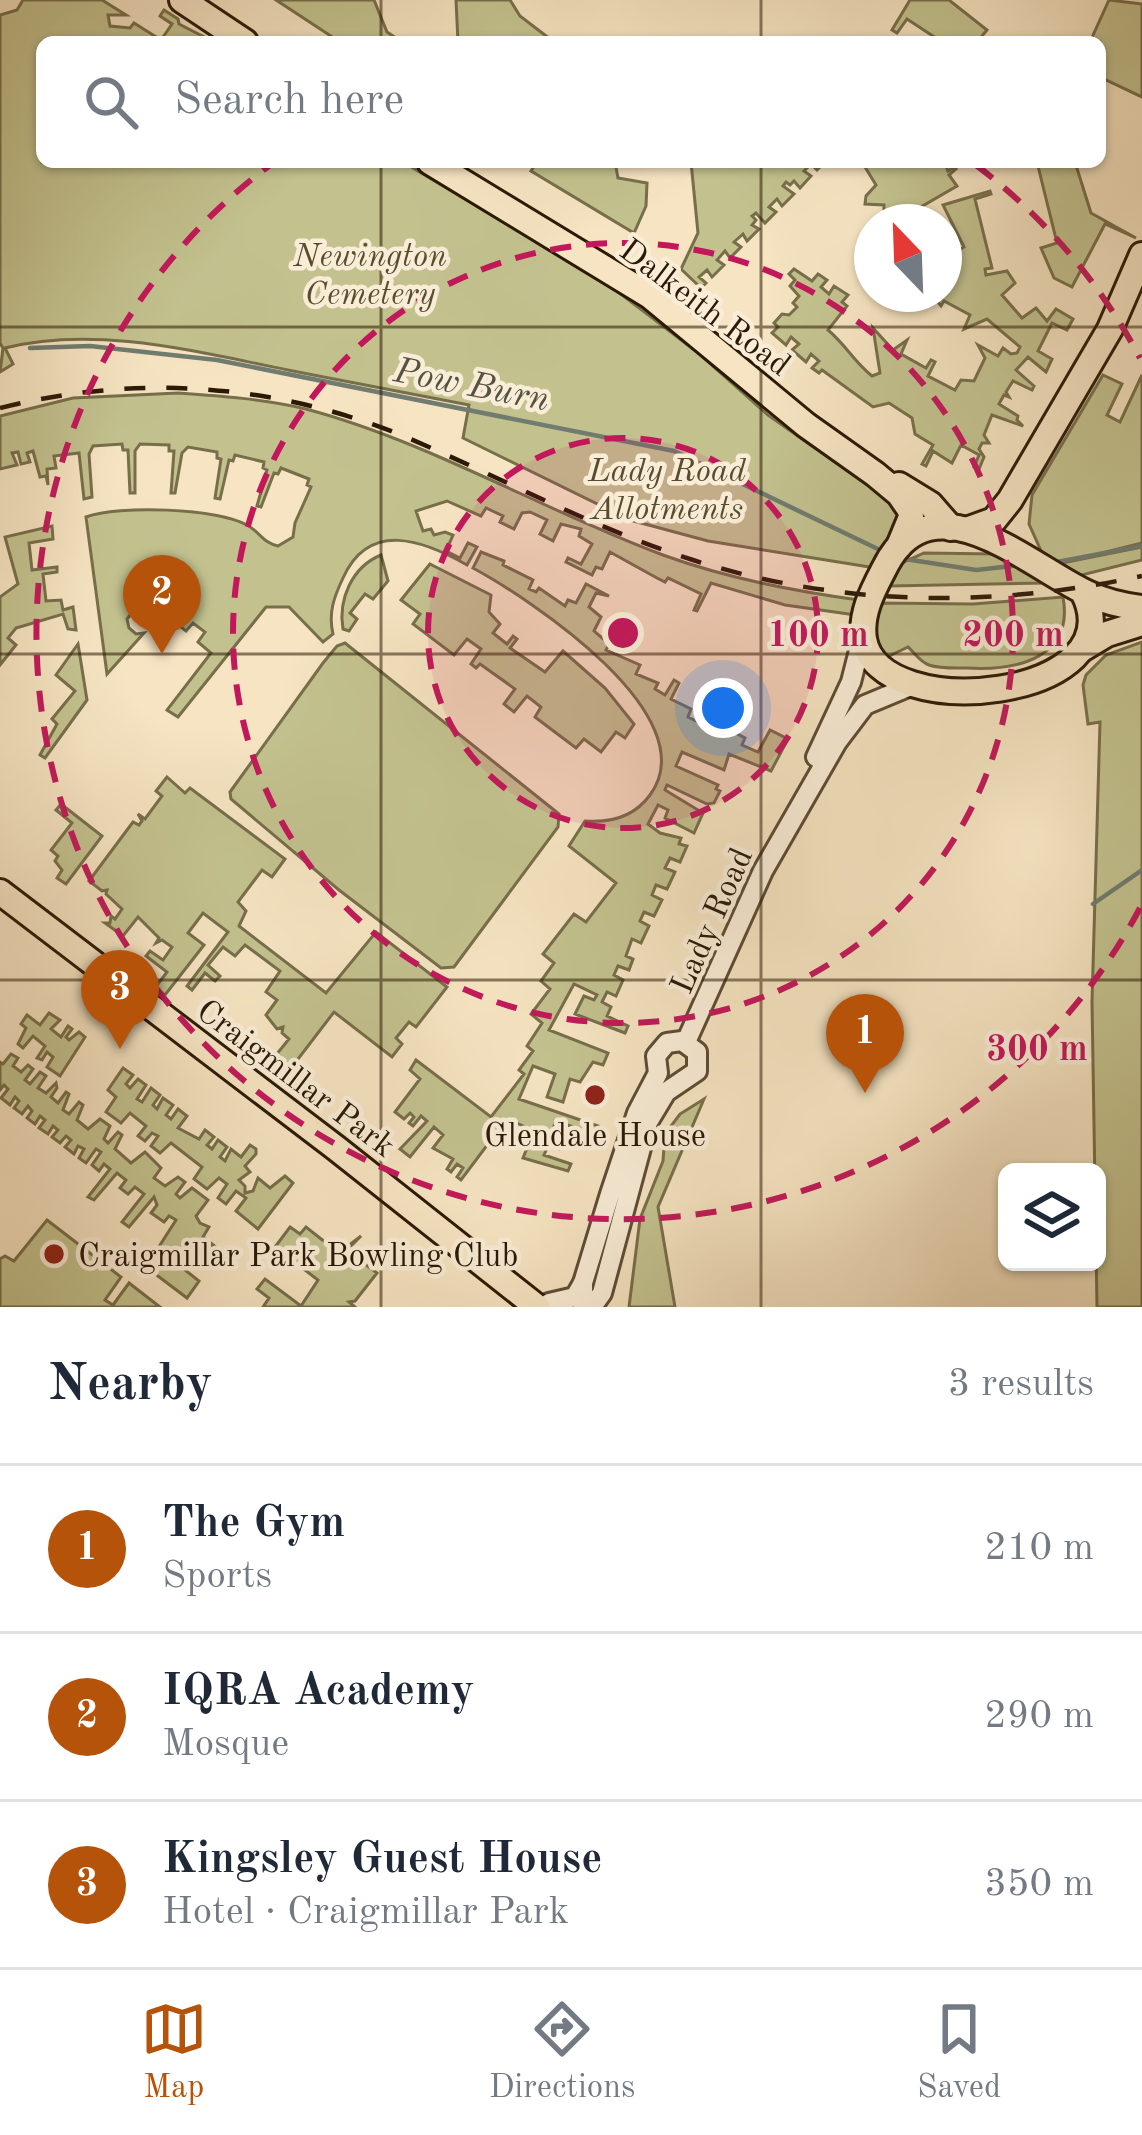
<!DOCTYPE html>
<html lang="en">
<head>
<meta charset="utf-8">
<style>
  :root { --surface:#fff; --page:#f2f2f3; --text:#1f2937; --muted:#747a83; --line:#e0e1e3; --accent:#b45309 }
  body { margin:0; font-family:"Old Standard TT",serif; background:var(--page); color:var(--text) }
  .controls { position:absolute; right:36px; bottom:36px; display:grid; overflow:hidden; border-radius:18px; box-shadow:0 3px 9px #0004 }
  .controls button { width:108px; height:108px; display:grid; place-items:center; padding:0; border:0; border-bottom:3px solid var(--line); background:var(--surface); color:var(--text); font:60px sans-serif }
  .compass { position:absolute; left:854px; top:204px; width:108px; height:108px; border-radius:50%; background:var(--surface); box-shadow:0 3px 9px #0004; rotate:337deg }
  .you { position:absolute; left:723px; top:708px; width:42px; height:42px; margin:-30px; border:9px solid #fff; border-radius:50%; background:#1a73e8; box-shadow:0 0 0 18px #1a73e833 }
  .badge { display:grid; place-items:center; width:78px; height:78px; border-radius:50%; background:var(--accent); color:#fff; font-size:39px; font-weight:700 }
  .pin { position:absolute; translate:-50% -99px; filter:drop-shadow(0 3px 6px #0008) }
  .pin::after { content:''; position:absolute; top:63px; width:42px; height:36px; background:inherit; clip-path:polygon(0 0,100% 0,50% 100%) }
  .list { margin:0; padding:0; list-style:none }
  h2 { display:flex; justify-content:space-between; align-items:center; height:156px; margin:0; padding:0 48px; font-size:51px }
  h2 small { font-size:39px; font-weight:400; color:var(--muted) }
  .list li { display:grid; grid-template-columns:78px 1fr auto; gap:36px; align-items:center; box-sizing:border-box; height:168px; padding:0 48px; border-top:3px solid var(--line) }
  .list b { display:block; font-size:45px; white-space:nowrap }
  .list p { margin:0; font-size:39px; white-space:nowrap; color:var(--muted) }
  .list em { font-size:39px; font-style:normal; color:var(--muted) }
  .icon { flex:none; width:66px; height:66px; fill:none; stroke:currentColor; stroke-width:2; stroke-linecap:round; stroke-linejoin:round }
  .map { position:relative; flex:none; width:1142px; height:1307px; overflow:hidden }
  .search { position:absolute; background:var(--surface); box-shadow:0 3px 9px #0004; left:36px; right:36px; top:36px; height:132px; display:flex; align-items:center; gap:30px; box-sizing:border-box; padding:0 42px; border-radius:18px; color:var(--muted); font-size:45px }
  .sheet { height:660px; background:var(--surface) }
  nav { display:flex; justify-content:space-around; align-items:center; box-sizing:border-box; height:168px; border-top:3px solid var(--line); background:var(--surface); font-size:33px; color:var(--muted) }
  nav a { display:grid; justify-items:center; gap:6px }
  nav .on { color:var(--accent) }
  .map>svg:first-child { display:block }
</style>
</head>
<body>
<div class="map">
<svg width="1142" height="1307" viewBox="0 0 1142 1307">
  <rect width="100%" height="100%" fill="#f6e4c2"/>
  <filter id="stains"><feTurbulence type="fractalNoise" baseFrequency=".00167" numOctaves="4"/><feColorMatrix values="0 0 0 0 .2 0 0 0 0 .09 0 0 0 0 .02 0 0 0 .5 -.17"/></filter>
  <radialGradient id="worn" r=".72"><stop offset=".6" stop-color="#630" stop-opacity="0"/><stop offset="1" stop-color="#630" stop-opacity=".3"/></radialGradient>
  <g fill="#c3c28f" stroke="#776e4a" stroke-width="3">
    <path d="M23 0H102L126 15H108L110 26 130 28 134 23 161 40 172 24 160 16 164 10 178 19 179 24 214 42H42V162H403L609 285 697 352 768 415 886 498 898 516 876 568 708 541 630 520 463 438 469 405C408 393 348 382 288 370 197 352 96 325 5 348L13 364 0 372 3 348 0 343V15L17 10Z"/>
    <polygon points="276,0 374,0 387,32 402,42 340,42"/>
    <polygon points="456,0 510,0 520,16 554,42 458,42"/>
    <polygon points="910,0 949,0 987,30 977,42 942,42 907,19 897,33 892,30"/>
    <polygon points="1109,0 1142,4 1142,97 1100,77 1100,42 1090,42"/>
    <polygon points="530,162 615,162 618,178 647,183 646,206 634,233 531,171 535,165"/>
    <polygon points="691,162 825,162 817,170 811,164 804,171 811,176 800,188 794,181 790,185 786,182 783,186 794,194 782,206 777,199 769,207 776,212 765,223 756,213 752,216 756,220 752,225 759,229 747,241 743,234 734,242 741,247 730,258 725,251 717,260 724,265 712,277 707,270 699,277 706,283 701,288 681,269 698,233"/>
    <polygon points="862,162 944,162 948,171 954,167 956,169 949,175 957,186 914,211 918,222 884,222 884,205 865,204 866,196 876,185"/>
    <polygon points="1037,162 1075,162 1091,213 1136,238 1105,224 1072,287 1054,278 1041,248 1057,243"/>
    <path d="M990 191 991 194 975 199 992 268 985 269 986 275 1007 271 1015 283 1002 295 1022 318 1036 308 1047 321 1056 309 1073 319 1067 330 1052 323 1038 351 1052 359 1046 372 1028 357 1016 370 1034 386 1032 390 1013 381 1006 392 1009 397 1004 395 999 404 1018 416 1017 420 1023 426 992 415 984 435 989 443H982L979 449 984 457 979 469 974 467 979 455 961 445 952 463 933 451 926 466 922 464 933 445 915 434 912 418 889 403 873 407 822 370 819 373 812 368 819 361 811 354 806 362 792 350 799 344 791 337 786 345 772 333 778 327 774 323 782 314 789 315 797 307 793 303 799 296 790 286 795 280 789 274 794 269 812 281 818 274 827 280 821 287 829 294 834 286 848 295 842 302 847 306 828 330C846 345 854 362 872 376L880 373 873 328 893 350 907 340 901 354 926 368 931 360 935 362 928 376 955 390 961 380 974 381 985 358 978 345 998 356 1003 348 1011 354 1017 353 1020 347 987 319 964 329 970 315 944 301 941 306 931 294H944V250L948 256 964 247 943 205Z"/>
    <polygon points="1103,375 1122,384 1107,415 1120,422 1142,375 1142,543 1062,563 1142,547 1142,560 1078,576 1042,553 1029,524 1032,495"/>
    <path d="M178 393C221 396 264 399 306 409 430 442 542 510 663 555 726 578 792 591 859 600L856 615 785 605 711 583 697 611 694 610 701 594 668 578 665 582 657 578 610 552 602 569 596 567 592 575 566 562 568 558 581 564 592 544 579 536 581 529 561 524 553 541 540 534 547 520 530 512 522 513 514 529 500 522 503 516 486 508 481 516 447 501 416 511 423 531 431 529 434 535 445 532 453 535 446 551 460 558 468 543 477 547 467 565C423 540 369 520 343 578 334 597 328 613 333 634L323 642 289 607H266L178 717 167 710 211 653 198 642 205 632 193 623 186 631 162 612 134 610 127 619 129 628 136 634 144 633 107 674 86 517C119 505 215 508 247 525 260 532 263 543 278 546L293 537 295 523 311 487 307 485 309 479 281 468 278 474 274 473 261 507 257 506 267 470 263 468 264 462 235 455 233 461 229 460 220 499 215 498 221 459 217 458V452L188 447 182 453 175 493H171L174 451H169V445L140 444 135 451V493H130L128 450H123L122 444 93 446 89 454 92 497 84 499 79 453 54 456 56 468 47 469 48 485 46 476 40 477 33 451 27 453 30 462 21 464 18 452 12 453 17 465 0 469V416L73 398Z"/>
    <polygon points="52,526 53,539 29,543 32,570 57,567 57,572 43,574 46,601 61,600 63,610 73,607 76,630 68,629 63,614 16,628 8,638 16,645 0,665 0,597 18,584 5,537"/>
    <path d="M481 552 504 561 503 565 533 580 529 589 536 592 539 588 565 606 568 600 576 603 586 584 609 596 596 593 589 607 601 617 594 631 609 644 606 650 640 665 636 674 658 683 655 689 665 695 674 680 679 683 671 699 691 709 688 717 696 721 714 706 711 726 721 733 732 717 736 719 730 730 745 738 742 745 758 752 770 730 788 739 771 771 729 754 724 770 682 752 676 766 718 785 716 789 720 791 714 803 707 804 667 785 665 790 703 813 694 833 665 818 668 810 658 805 648 824 660 833 681 838 679 844 687 846 680 862 670 858 665 868 675 872 667 889 656 885 652 895 662 900 654 916 644 912 640 921 649 926 641 943 632 939 626 956 633 959 629 970 618 966 614 975 623 980 616 996 607 992 602 1002 611 1007 607 1016 628 1026 625 1033 575 1014 584 996 594 1000 597 995 574 984 549 1030 608 1053 603 1065 593 1062 580 1082 570 1079 563 1102 547 1097 555 1074 533 1066 519 1099 598 1126 595 1134 555 1121 553 1131 564 1135 559 1149 548 1146 544 1155 571 1164 568 1171 523 1158 534 1131 510 1120 501 1140 494 1136 461 1180 457 1177 463 1168 457 1164 451 1172 447 1169 453 1159 433 1148 443 1135 434 1127 410 1157 400 1149 427 1121 421 1116 413 1126 409 1123 414 1117 410 1113 404 1119 395 1112 420 1079 410 1070 416 1060 491 1117 524 1074 519 1070 533 1051 527 1046 542 1023 531 1014 550 989 541 981 554 963 543 954 574 914 586 922 616 883 569 846 585 821C610 823 634 817 650 795 708 716 530 599 473 568Z"/>
    <polygon points="924,553 997,554 1044,583 890,586 902,563"/>
    <path d="M381 555 388 581 373 599 365 594 350 613 357 619 349 631 343 629C338 599 352 567 381 555Z"/>
    <polygon points="430,564 491,595 489,612 500,624 493,633 507,644 513,636 517,639 510,648 545,672 563,651 605,688 634,724 625,738 616,732 601,752 584,739 576,748 535,717 541,707 527,696 514,712 504,704 515,689 480,664 476,668 471,664 481,649 467,639 454,655 413,624 420,614 401,600"/>
    <path d="M1063 597C1074 657 1019 671 967 668 955 668 941 669 929 665 919 661 915 653 908 647L883 659 872 637 878 603 973 604Z"/>
    <polygon points="1142,642 1142,1307 1097,1307 1092,1002 1100,722 1088,724 1083,685 1086,675 1106,655"/>
    <polygon points="345,643 559,814 558,827 454,967 441,968 339,890 231,799 230,792 323,663 337,646"/>
    <polygon points="78,644 87,700 45,758 40,755 57,724 52,719 75,691 56,675"/>
    <polygon points="167,777 185,793 190,788 285,859 272,877 262,870 238,902 246,911 239,926 326,993 376,932 447,987 416,1027 409,1022 396,1038 402,1044 392,1057 334,1012 292,1067 276,1055 289,1039 282,1033 283,1027 277,1029 266,1015 277,1000 266,992 280,971 245,945 235,956 223,947 208,965 220,976 215,981 205,973 192,990 187,986 228,932 203,913 188,933 204,945 165,995 155,988 167,972 146,956 150,951 163,960 172,947 162,940 156,943 159,938 138,917 123,936 105,923 110,923 111,916 115,919 122,909 106,894 107,890 102,891 89,881 133,822 139,825 142,821 138,814 145,819 162,796 156,791"/>
    <polygon points="61,804 102,836 66,884 57,878 62,870 55,861 58,856 51,850 72,823 56,810"/>
    <polygon points="49,1013 60,1020 51,1029 61,1037 68,1026 72,1029 66,1037 69,1040 79,1032 85,1037 60,1076 47,1067 53,1057 47,1052 42,1060 37,1058 45,1046 33,1036 23,1048 18,1044 26,1028 21,1024 27,1015 40,1025"/>
    <polygon points="11,1054 18,1058 13,1066 21,1072 28,1065 33,1069 25,1080 30,1084 40,1072 46,1076 38,1088 46,1093 56,1083 57,1088 51,1097 58,1103 66,1092 69,1094 63,1110 69,1114 79,1102 83,1105 77,1120 88,1129 100,1119 110,1126 104,1139 108,1143 118,1132 122,1135 115,1149 131,1163 145,1152 161,1168 154,1178 165,1186 178,1177 185,1182 176,1194 180,1198 192,1188 208,1200 196,1216 200,1223 209,1227 203,1237 217,1248 206,1243 205,1253 188,1241 183,1248 189,1254 180,1266 199,1281 187,1298 146,1267 176,1220 169,1216 164,1222 151,1213 157,1205 154,1197 129,1227 122,1222 144,1194 135,1187 128,1194 120,1188 126,1180 117,1173 94,1200 88,1197 110,1169 104,1164 99,1171 92,1165 101,1152 96,1149 86,1163 79,1158 84,1149 78,1146 74,1154 65,1147 71,1140 66,1136 60,1143 52,1137 58,1130 53,1126 48,1134 39,1128 45,1120 40,1116 35,1124 27,1118 32,1111 28,1106 22,1114 14,1108 19,1101 15,1097 10,1105 1,1098 8,1089 4,1085 0,1090 0,1062 3,1064"/>
    <polygon points="123,1068 133,1075 126,1084 130,1088 138,1079 146,1085 137,1099 142,1102 151,1088 160,1095 153,1105 157,1109 163,1098 173,1105 166,1115 171,1119 178,1109 187,1116 178,1128 199,1139 205,1130 214,1137 207,1145 212,1149 218,1140 227,1147 220,1157 225,1161 231,1149 241,1157 250,1145 256,1149 256,1154 245,1166 250,1172 239,1180 245,1186 245,1193 253,1191 258,1178 270,1188 285,1176 293,1183 258,1229 236,1211 246,1198 236,1191 226,1204 218,1198 227,1184 219,1178 207,1189 194,1179 202,1167 171,1143 160,1153 151,1146 158,1136 152,1133 145,1141 138,1136 146,1126 130,1113 121,1123 106,1112 116,1097 108,1090"/>
    <polygon points="704,1099 658,1207 675,1307 629,1307 640,1219 663,1161 665,1134 680,1114"/>
    <polygon points="47,1220 121,1277 105,1300 113,1305 129,1283 160,1307 0,1307 0,1259 5,1256 14,1261"/>
    <polygon points="290,1227 300,1234 306,1227 339,1253 361,1236 347,1250 346,1258 356,1265 361,1253 368,1259 365,1264 377,1273 355,1301 349,1302 355,1307 263,1307 269,1298 257,1289 265,1279 301,1306 318,1280 275,1247"/>
  </g>
  <g fill="none" stroke-linecap="round" stroke-linejoin="round">
    <g stroke="#6f7c6f" stroke-width="4.5">
      <polyline points="30,348 90,346 217,360 674,451 882,551"/>
      <polyline points="1031,550 1057,562 1142,546"/>
      <polyline points="905,559 976,570 1012,566"/>
      <polyline points="1093,904 1142,870"/>
    </g>
    <defs>
      <g id="tertiary">
        <polyline points="816,757 851,682 863,635"/>
        <polyline points="686,1042 763,871 837,742 865,705 913,685"/>
        <polyline points="549,1303 575,1297 583,1283"/>
        <polyline points="583,1307 583,1283 610,1194 637,1113 658,1073 656,1056 667,1043 682,1041 697,1052 697,1071 666,1092 648,1122 602,1293 592,1307"/>
      </g>
      <g id="primary">
        <polyline points="182,0 245,42"/>
        <polyline points="430,162 650,296 806,425 875,474 899,494 910,510 911,517 899,546"/>
        <polyline points="899,485 930,504 951,528"/>
        <polyline points="969,529 994,520 1010,500 1110,329 1142,255"/>
        <path d="M1083 592C1139 699 878 727 864 639 860 614 873 590 884 569 931 472 1031 568 1089 594 1106 602 1124 606 1142 608"/>
        <polyline points="1082,649 1107,634 1142,623"/>
        <polyline points="0,892 336,1148 537,1307"/>
      </g>
    </defs>
    <use href="#tertiary" stroke="#5e4c34" stroke-width="24"/>
    <use href="#primary" stroke="#2b1905" stroke-width="30"/>
    <use href="#tertiary" stroke="#f9edd7" stroke-width="18"/>
    <use href="#primary" stroke="#f6e4c2" stroke-width="24"/>
    <path stroke="#2b1905" stroke-width="4.5" stroke-dasharray="21 21" stroke-linecap="butt" d="M0 408C135 374 272 383 401 435 499 476 592 528 693 560 840 607 993 608 1142 576"/>
  </g>
  <path fill="none" stroke="#2b1905" stroke-width="3" stroke-opacity="0.55" d="M381 0V42M761 0V42M381 162V1307M761 162V1307M0 327H1142M0 654H1142M0 980H1142"/>
  <circle cx="623" cy="633" r="195" fill="#c2185b" fill-opacity=".12"/>
  <g fill="none" stroke="#c2185b" stroke-width="6" stroke-dasharray="21 15">
    <circle cx="623" cy="633" r="195"/>
    <circle cx="623" cy="633" r="390"/>
    <path d="M1140 908A586 586 0 1 1 270 165M976 165A586 586 0 0 1 1140 358"/>
  </g>
  <g fill="#8f2418" stroke="#f9edd7" stroke-width="4.5">
    <circle cx="595" cy="1095" r="12"/>
    <circle cx="54" cy="1254" r="12"/>
  </g>
  <g text-anchor="middle" stroke-width="9" stroke-linejoin="round" paint-order="stroke">
    <g font-size="33" font-style="italic" fill="#594c2e" stroke="#f9edd7">
      <text x="370" y="266">Newington<tspan x="370" dy="38">Cemetery</tspan></text>
      <text x="667" y="481">Lady Road<tspan x="667" dy="38">Allotments</tspan></text>
    </g>
    <g font-size="33" fill="#2b1905" stroke="#f9edd7">
      <text transform="translate(706 306) rotate(37)" y="12">Dalkeith Road</text>
      <text transform="translate(710 920) rotate(-66)" y="12">Lady Road</text>
      <text transform="translate(297 1077) rotate(37)" y="12">Craigmillar Park</text>
    </g>
    <g font-size="33" fill="#2b1905" stroke="#f9edd7">
      <text x="595" y="1146">Glendale House</text>
      <text x="78" y="1266" text-anchor="start">Craigmillar Park Bowling Club</text>
    </g>
    <g font-size="36" font-style="italic" fill="#535343" stroke="#f9edd7">
      <text transform="translate(472 383) rotate(11)" y="13">Pow Burn</text>
    </g>
  </g>
  <circle cx="623" cy="633" r="18" fill="#c2185b" stroke="#f9edd7" stroke-width="6"/>
  <g font-size="36" text-anchor="middle" font-weight="bold" fill="#c2185b" stroke="#f9edd7" stroke-width="9" stroke-linejoin="round" paint-order="stroke">
    <text x="818" y="646">100 m</text>
    <text x="1013" y="646">200 m</text>
    <text x="1037" y="1060">300 m</text>
  </g>
  <rect width="100%" height="100%" filter="url(#stains)"/>
  <rect width="100%" height="100%" fill="url(#worn)"/>
</svg>
<div class="controls">
<button><svg class="icon" aria-label="layers" viewBox="0 0 24 24"><path d="M12 4l9 5-9 5-9-5zM3 14l9 5 9-5"/></svg></button>
</div>
<svg class="compass" viewBox="-18 -18 36 36"><path d="M0-13l5 13h-10z" fill="#e53935"/><path d="M0 13l5-13h-10z" fill="#747a83"/></svg>
<div class="you"></div>
<div class="pin badge" style="left:865px;top:1093px">1</div>
<div class="pin badge" style="left:162px;top:654px">2</div>
<div class="pin badge" style="left:120px;top:1049px">3</div>
<div class="search"><svg class="icon" aria-label="search" viewBox="0 0 24 24"><circle cx="10" cy="10" r="6"/><path d="M15 15l6 6"/></svg>Search here</div>
</div>
<section class="sheet">
<h2>Nearby<small>3 results</small></h2>
<ul class="list">
<li><span class="badge">1</span><div><b>The Gym</b><p>Sports</p></div><em>210 m</em></li>
<li><span class="badge">2</span><div><b>IQRA Academy</b><p>Mosque</p></div><em>290 m</em></li>
<li><span class="badge">3</span><div><b>Kingsley Guest House</b><p>Hotel · Craigmillar Park</p></div><em>350 m</em></li>
</ul>
</section>
<nav>
<a class="on"><svg class="icon" aria-label="map" viewBox="0 0 24 24"><path d="M3 6l6-2 6 2 6-2v14l-6 2-6-2-6 2zM9 4v14M15 6v14"/></svg>Map</a>
<a><svg class="icon" aria-label="directions" viewBox="0 0 24 24"><path d="M12 3l9 9-9 9-9-9zM9 14v-3h6M13 9l2 2-2 2"/></svg>Directions</a>
<a><svg class="icon" aria-label="saved" viewBox="0 0 24 24"><path d="M7 4h10v16l-5-4-5 4z"/></svg>Saved</a>
</nav>
</body>
</html>
